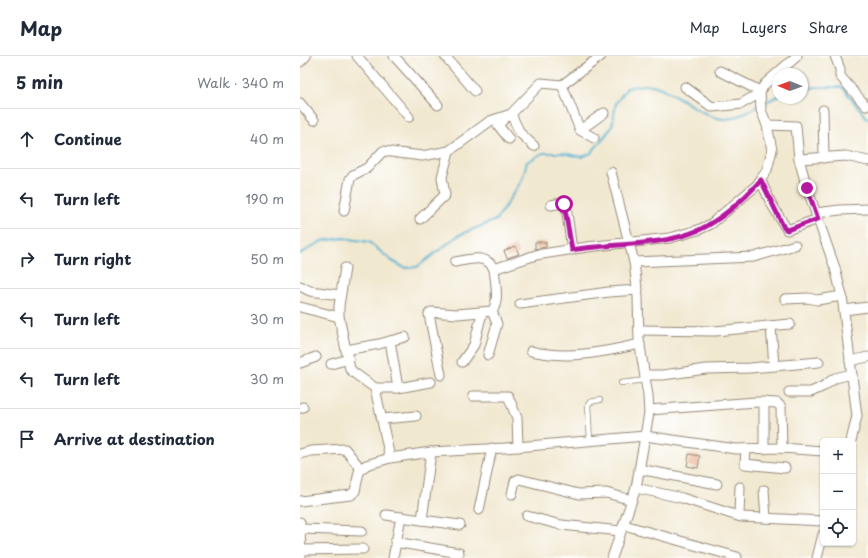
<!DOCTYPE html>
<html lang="en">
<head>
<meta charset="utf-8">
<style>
  :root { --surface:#fff; --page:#f2f2f3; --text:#1f2937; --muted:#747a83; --line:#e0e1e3 }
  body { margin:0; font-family:"Playpen Sans",sans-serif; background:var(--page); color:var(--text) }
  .controls { position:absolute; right:12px; bottom:12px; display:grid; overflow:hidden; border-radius:6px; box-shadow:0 1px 3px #0004 }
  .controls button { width:36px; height:36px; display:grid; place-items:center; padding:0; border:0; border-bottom:1px solid var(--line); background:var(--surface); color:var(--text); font:20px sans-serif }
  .compass { position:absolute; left:472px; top:12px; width:36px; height:36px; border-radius:50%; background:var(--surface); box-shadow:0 1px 3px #0004; rotate:271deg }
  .stop { position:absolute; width:12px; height:12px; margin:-9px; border:3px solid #b5179e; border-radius:50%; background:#fff }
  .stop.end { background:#b5179e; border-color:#fff; box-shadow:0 1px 4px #0008 }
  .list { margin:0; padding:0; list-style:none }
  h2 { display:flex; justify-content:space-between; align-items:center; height:52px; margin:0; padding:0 16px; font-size:17px }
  h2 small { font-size:13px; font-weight:400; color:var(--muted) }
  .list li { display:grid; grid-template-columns:26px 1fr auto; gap:12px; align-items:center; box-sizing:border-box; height:60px; padding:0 16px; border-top:1px solid var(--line) }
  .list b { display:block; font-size:15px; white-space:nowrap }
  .list em { font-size:13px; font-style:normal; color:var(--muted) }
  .icon { flex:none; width:22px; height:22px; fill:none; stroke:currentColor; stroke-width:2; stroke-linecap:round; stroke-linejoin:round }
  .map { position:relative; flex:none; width:568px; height:502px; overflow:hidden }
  header { display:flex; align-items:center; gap:24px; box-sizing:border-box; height:56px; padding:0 20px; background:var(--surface); border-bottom:1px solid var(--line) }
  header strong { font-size:19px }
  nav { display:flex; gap:22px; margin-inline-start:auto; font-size:14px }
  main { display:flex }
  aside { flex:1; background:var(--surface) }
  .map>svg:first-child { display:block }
</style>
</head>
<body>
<header>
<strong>Map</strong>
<nav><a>Map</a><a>Layers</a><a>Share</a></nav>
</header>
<main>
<aside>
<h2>5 min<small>Walk · 340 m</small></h2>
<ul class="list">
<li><svg class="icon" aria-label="ahead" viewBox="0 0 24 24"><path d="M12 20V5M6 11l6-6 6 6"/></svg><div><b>Continue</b></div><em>40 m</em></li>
<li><svg class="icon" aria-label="left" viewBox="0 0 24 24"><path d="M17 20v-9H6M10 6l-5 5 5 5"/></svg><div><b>Turn left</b></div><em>190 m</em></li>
<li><svg class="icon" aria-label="right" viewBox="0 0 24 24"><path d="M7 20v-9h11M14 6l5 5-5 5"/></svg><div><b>Turn right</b></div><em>50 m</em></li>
<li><svg class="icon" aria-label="left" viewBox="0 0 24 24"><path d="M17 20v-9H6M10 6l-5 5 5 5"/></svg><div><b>Turn left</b></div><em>30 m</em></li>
<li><svg class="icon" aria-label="left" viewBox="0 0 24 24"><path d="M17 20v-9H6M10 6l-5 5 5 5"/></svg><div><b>Turn left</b></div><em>30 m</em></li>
<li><svg class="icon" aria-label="arrive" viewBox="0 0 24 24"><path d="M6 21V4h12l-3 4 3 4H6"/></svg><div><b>Arrive at destination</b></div></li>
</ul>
</aside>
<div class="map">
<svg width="568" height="502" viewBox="0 0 568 502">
  <rect width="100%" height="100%" fill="#fff"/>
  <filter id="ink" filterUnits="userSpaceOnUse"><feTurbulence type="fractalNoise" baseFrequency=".025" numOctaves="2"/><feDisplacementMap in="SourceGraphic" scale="8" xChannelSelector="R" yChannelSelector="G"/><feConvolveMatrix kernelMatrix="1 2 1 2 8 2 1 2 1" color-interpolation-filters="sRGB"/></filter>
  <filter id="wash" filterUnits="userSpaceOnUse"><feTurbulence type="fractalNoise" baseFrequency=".012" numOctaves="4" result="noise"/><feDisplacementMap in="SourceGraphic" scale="16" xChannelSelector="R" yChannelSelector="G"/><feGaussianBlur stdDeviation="0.9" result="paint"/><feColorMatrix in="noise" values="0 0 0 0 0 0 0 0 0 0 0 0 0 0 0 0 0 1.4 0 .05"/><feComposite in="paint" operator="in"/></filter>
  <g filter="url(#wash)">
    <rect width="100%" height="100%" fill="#f1e8d0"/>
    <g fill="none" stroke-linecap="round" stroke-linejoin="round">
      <g stroke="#50b1cf" stroke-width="2">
        <polyline points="502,34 516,31 542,31 568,63"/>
        <polyline points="464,47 478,40"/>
        <path d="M0 198 22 185 43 182 69 186 92 205 105 212 117 211 159 179 196 164 222 124 227 106 243 97H262L282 101 291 97 312 71 316 47 327 32C334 31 344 28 352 29 373 33 403 63 424 63 436 63 448 55 458 50"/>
      </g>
    </g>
    <g id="blocks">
      <g fill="#eaaf8b">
        <polygon points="235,186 246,186 246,191 235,193"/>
        <polygon points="215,190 219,198 207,202 204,195"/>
        <polygon points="389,398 400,400 398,412 387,410"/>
      </g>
    </g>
  </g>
  <g filter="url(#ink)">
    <use href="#blocks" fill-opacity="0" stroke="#968977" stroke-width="1"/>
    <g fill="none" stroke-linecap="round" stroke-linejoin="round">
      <defs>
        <g id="service">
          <polyline points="321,327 346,324"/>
          <polyline points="290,385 288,349 290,346 300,344"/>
        </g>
        <g id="minor">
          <polyline points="57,0 109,61"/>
          <polyline points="94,0 138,49"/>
          <polyline points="145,0 175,35"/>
          <polyline points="535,0 540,13 540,20 566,50"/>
          <polyline points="0,6 6,0"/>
          <polyline points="420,15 460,35"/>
          <polyline points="262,29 280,74 294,82"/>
          <polyline points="385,31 412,51 441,48 460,37"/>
          <polyline points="0,47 14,64"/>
          <polyline points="523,54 524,102"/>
          <polyline points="211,58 220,77 234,90"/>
          <polyline points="206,61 198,69 209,83"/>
          <polyline points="467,69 496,70 499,103 507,132 535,212 542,240 557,360 551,385"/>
          <polyline points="280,74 304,57"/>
          <polyline points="499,103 546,100 568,105"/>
          <polyline points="311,116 334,206 338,241 339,284 348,340 349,357 336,432 312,502"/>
          <polyline points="461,125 471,147 487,174 518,163"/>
          <polyline points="251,149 262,147 266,150 272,194"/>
          <polyline points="44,155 50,123 53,119 67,112 83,95 122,100 149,95 190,65 211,58 241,27 262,29 301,0"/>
          <polyline points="516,157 540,154 568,153"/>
          <polyline points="120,163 145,139 142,121 149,95"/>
          <path d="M155 206C169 204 186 197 194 213"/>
          <polyline points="334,206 454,201 495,189"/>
          <polyline points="45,212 39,250 39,261 50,313 54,317 75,332 90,402"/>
          <polyline points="0,230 10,235 40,239"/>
          <polyline points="485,243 508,242 517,244 542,240"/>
          <polyline points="220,248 309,236 338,234"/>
          <polyline points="0,251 39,261"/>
          <polyline points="544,254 568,251"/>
          <polyline points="471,270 474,310"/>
          <polyline points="339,274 415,275 490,268"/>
          <polyline points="90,285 98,332"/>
          <polyline points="46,294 79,288 105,281"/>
          <path d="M231 295C268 304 303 296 340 288"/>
          <polyline points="188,299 197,268 192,255"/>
          <polyline points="550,305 568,301"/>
          <polyline points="162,306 174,289 182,257"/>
          <polyline points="0,307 16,301"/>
          <polyline points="31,308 49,303"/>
          <path d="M141 319 129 258 131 256 157 258 192 255C200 246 195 224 194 213L236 199 287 191 370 182 398 174 411 168 457 129 467 114 472 94 467 69 461 54 460 35 465 28 497 0"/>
          <polyline points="345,319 363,319 406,313 450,312 519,306"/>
          <polyline points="75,332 98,332 131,326"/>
          <polyline points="489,336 511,336 524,330 535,322 552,318"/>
          <polyline points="173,340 208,340 217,362 218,391"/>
          <polyline points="0,352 3,351"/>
          <polyline points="349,354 456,346 477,347 481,351 482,392"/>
          <polyline points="82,363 116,360"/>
          <polyline points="446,393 445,408 485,412"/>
          <polyline points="464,393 464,346"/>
          <polyline points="0,398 11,395 45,393 61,413"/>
          <polyline points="339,413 417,428"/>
          <polyline points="336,432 382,442 441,461 523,465"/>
          <polyline points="464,434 466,462"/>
          <polyline points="212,438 215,425 219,423 279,438 306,437 332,444"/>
          <polyline points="0,445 51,439 55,435 59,416 66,409 90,402 131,396 205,392 345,380 436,393 482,392 523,395"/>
          <polyline points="179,454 192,392"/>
          <polyline points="86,459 122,464 131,396"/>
          <polyline points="227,460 261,469 321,475"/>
          <polyline points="439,460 440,431"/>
          <polyline points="122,464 160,469"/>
          <polyline points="0,466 1,502"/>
          <polyline points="324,469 437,501"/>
          <polyline points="1,473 62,475"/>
          <polyline points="95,486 159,497"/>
          <polyline points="1,494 63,493"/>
          <polyline points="93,502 101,461"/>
          <polyline points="517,502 523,478"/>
        </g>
      </defs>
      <use href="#service" stroke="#968977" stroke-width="6"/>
      <use href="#minor" stroke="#968977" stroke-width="11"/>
      <use href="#service" stroke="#fff" stroke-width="4.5"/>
      <use href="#minor" stroke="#fff" stroke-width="9"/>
    </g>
  </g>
  <g fill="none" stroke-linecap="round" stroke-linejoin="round" filter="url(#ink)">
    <path stroke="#b5179e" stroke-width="5" d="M264 148 272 194C313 187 360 191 399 174 422 163 444 143 461 124L484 172 487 174 490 173 518 163 507 132"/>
  </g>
</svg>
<div class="controls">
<button>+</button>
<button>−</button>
<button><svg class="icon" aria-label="locate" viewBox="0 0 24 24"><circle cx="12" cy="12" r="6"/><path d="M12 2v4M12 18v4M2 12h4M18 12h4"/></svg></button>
</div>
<svg class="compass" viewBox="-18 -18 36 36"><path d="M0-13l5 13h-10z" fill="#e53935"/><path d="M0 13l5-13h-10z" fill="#747a83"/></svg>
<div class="stop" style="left:264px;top:148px"></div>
<div class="stop end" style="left:507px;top:132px"></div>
</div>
</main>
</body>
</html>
